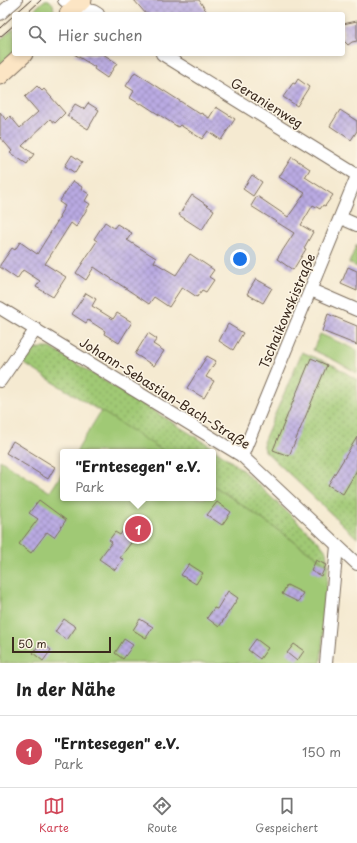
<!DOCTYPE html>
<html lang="de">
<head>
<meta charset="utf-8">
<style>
  :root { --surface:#fff; --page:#f2f2f2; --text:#222; --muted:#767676; --line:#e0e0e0; --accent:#d1495b }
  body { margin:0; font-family:"Playpen Sans",sans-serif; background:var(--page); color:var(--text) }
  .scale { position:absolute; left:12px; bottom:10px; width:99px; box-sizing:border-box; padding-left:4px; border:2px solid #3b2a1e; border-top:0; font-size:11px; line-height:14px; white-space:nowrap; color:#3b2a1e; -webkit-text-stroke:3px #fcf5e5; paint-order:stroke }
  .you { position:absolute; left:240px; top:259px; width:14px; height:14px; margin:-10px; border:3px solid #fff; border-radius:50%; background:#1a73e8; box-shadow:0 0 0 6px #1a73e833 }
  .badge { display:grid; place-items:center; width:26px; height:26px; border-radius:50%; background:var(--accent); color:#fff; font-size:13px; font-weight:700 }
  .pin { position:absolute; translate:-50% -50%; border:2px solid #fff; box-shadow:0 1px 4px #0006 }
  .popup { position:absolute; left:60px; top:449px; width:156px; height:52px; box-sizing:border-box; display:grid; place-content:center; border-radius:4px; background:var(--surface); filter:drop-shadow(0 1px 3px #0005); font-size:13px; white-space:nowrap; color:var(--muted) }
  .popup b { font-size:15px; color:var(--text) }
  .popup::after { content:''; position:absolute; left:50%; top:100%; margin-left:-8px; border:8px solid transparent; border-top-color:var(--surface) }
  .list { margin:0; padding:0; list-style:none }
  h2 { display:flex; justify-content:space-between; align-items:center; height:52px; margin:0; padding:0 16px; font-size:17px }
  h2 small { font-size:13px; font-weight:400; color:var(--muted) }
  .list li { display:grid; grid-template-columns:26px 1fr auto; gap:12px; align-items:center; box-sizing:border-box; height:72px; padding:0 16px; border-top:1px solid var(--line) }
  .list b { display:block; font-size:15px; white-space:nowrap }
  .list p { margin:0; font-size:13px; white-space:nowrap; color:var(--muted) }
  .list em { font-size:13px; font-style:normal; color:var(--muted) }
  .icon { flex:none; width:22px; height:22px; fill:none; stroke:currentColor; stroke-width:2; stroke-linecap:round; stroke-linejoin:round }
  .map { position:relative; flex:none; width:357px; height:663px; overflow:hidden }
  .search { position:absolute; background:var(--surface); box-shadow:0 2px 6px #0003; left:12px; right:12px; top:12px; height:44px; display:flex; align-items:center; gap:10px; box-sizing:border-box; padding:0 14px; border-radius:4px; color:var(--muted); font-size:15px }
  .sheet { height:124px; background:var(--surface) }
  nav { display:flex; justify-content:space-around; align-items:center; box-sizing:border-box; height:56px; border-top:1px solid var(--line); background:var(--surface); font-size:11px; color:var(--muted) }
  nav a { display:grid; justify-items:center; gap:2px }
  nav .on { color:var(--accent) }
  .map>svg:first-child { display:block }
</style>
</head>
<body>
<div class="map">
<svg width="357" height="663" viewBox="0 0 357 663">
  <defs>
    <pattern id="grass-dots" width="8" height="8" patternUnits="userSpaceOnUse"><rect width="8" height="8" fill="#a0c975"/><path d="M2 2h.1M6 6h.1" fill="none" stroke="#84a35f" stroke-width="1.8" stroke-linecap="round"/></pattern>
    <pattern id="building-cross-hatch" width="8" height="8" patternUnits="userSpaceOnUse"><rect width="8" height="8" fill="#baaae3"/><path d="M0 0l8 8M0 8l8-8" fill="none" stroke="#988bb7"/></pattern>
  </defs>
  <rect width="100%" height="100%" fill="#fcf5e5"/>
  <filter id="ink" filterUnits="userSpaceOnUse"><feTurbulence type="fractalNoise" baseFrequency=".025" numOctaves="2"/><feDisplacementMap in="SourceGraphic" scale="8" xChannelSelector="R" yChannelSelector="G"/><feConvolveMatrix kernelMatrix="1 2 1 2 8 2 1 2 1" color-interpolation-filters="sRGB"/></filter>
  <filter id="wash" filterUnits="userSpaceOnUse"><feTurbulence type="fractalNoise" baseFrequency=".012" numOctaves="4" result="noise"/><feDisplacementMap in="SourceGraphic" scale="16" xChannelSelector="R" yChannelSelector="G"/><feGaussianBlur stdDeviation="0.9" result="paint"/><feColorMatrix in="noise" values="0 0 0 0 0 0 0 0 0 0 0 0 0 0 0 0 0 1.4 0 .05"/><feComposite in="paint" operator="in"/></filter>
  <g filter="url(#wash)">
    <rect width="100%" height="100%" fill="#f5ead1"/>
    <g fill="url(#grass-dots)" stroke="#6e7a4a">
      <polygon points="41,348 51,348 209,445 240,468 318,541 326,551 328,565 213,485 213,452 165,452 23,363 31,351"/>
      <polygon points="302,352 335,366 357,380 357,538 265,451 263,442"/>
    </g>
    <g fill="#a0c975" stroke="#6e7a4a">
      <polygon points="45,0 49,0 53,4 54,12 52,14 29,14"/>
      <polygon points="14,28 14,52 0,65 0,40"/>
      <polygon points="357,244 357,267 349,263"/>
      <polygon points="320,334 357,350 357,373 334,360 313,350"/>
      <polygon points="101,411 165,452 76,452"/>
      <polygon points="0,460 50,492 63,472 63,498 213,498 213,485 328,565 321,663 0,663"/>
    </g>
    <g id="blocks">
      <g fill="url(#building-cross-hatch)">
        <polygon points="134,0 199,0 208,14 146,14"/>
        <polygon points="357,21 357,41 352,42 348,45 343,40 343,24"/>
        <polygon points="74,54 103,54 117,63 107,78 94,69 95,67"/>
        <polygon points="135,72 200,114 201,113 209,118 216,107 235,119 221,140 208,131 202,139 180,125 178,127 141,103 140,104 130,98 134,91 126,86"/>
        <polygon points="298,79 309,87 297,106 283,97 293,83 295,84"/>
        <polygon points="37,86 42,91 44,89 65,113 55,123 50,119 22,146 34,154 27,164 10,153 12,151 0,137 0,112 6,120 10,116 20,128 38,112 25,97"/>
        <polygon points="88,103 99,110 88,129 67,116 75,104 84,109"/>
        <polygon points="340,110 357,121 357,131 351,140 330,126"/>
        <polygon points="72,155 82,162 75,173 65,166"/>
        <polygon points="292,157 310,169 305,177 333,195 325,206 323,205 320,209 313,205 301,225 313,232 304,248 306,249 293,270 277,259 294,233 251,206 257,196 288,217 305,193 279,177"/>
        <polygon points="252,175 262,182 253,196 243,189"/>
        <polygon points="73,181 82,187 81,189 89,194 85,201 90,204 76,227 71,223 45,264 66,277 53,297 36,287 40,281 23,270 17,279 0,267 0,265 12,248 15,250 20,242 37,254 60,217 59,216 65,206 59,202"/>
        <polygon points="192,195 214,210 202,230 179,215"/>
        <polygon points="105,222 114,228 117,224 132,233 127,240 156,258 154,262 176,275 190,254 214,270 209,277 214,280 206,292 202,290 197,297 182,287 169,307 154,297 149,304 94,267 86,280 76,273 97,241 94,239"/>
        <polygon points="348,267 357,271 357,291 341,284"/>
        <polygon points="256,279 272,288 263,303 247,294"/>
        <polygon points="86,293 96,299 92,306 113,319 117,313 132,322 119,343 104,334 105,331 88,320 86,323 72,314"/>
        <polygon points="328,314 357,326 357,345 322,331"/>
        <polygon points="228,324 243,333 233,350 219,341"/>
        <polygon points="148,333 157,339 153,344 164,351 154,366 135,354"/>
        <polygon points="207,356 216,361 206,377 214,381 204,398 187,388"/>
        <polygon points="311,358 327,365 289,456 273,450"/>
        <polygon points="357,437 357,470 343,494 328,485"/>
        <polygon points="13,441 55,467 48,479 6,453"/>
        <polygon points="39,500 66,520 54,537 47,532 31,553 19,544 38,519 29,513"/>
        <polygon points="217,502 231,512 222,525 207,515"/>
        <polygon points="130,521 141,529 120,558 123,559 115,570 99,559 112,542 109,540 115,532 120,535"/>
        <polygon points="316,560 326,565 321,576 311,571"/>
        <polygon points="189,564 203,573 196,584 181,575"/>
        <polygon points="287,585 303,593 298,602 282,594"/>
        <polygon points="228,591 238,598 219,627 207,618 214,608 217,609"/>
        <polygon points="64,619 76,627 67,640 55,632"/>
        <polygon points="140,619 153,627 146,638 133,630"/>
        <polygon points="124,639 133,645 123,659 115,653"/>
        <polygon points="256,639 268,648 260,659 248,650"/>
        <polygon points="41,642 51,650 43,661 33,653"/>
        <polygon points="294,644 304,651 297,661 287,653"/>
      </g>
    </g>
  </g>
  <g filter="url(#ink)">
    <use href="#blocks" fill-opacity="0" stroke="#7c6d5d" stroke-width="1"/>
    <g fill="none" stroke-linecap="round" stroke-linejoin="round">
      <defs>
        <g id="street">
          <polyline points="64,0 75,7 93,11 98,14"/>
          <polyline points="0,14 16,0"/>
          <polyline points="162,54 357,175"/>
          <polyline points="341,218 357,225"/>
          <polyline points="311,290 357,310"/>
          <polyline points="0,308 242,456 357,564"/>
          <polyline points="0,381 36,329"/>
          <polyline points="242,456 357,176"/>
          <polyline points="326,663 337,546"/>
        </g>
        <g id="secondary">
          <polyline points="68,14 83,0"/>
          <polyline points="0,76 24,54"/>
        </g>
      </defs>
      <use href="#street" stroke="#7c6d5d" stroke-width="14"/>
      <use href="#secondary" stroke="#7c6d5d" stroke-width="19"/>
      <use href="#street" stroke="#fff" stroke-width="12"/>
      <use href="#secondary" stroke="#fce5c4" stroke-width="17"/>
      <g stroke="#3b2a1e" stroke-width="1">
        <polyline points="15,14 31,0"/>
        <polyline points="26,14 41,0"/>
        <polyline points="0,28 14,15"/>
        <polyline points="0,37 14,25"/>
      </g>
    </g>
  </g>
  <g text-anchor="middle" stroke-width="3" stroke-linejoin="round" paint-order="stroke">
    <g font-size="13" fill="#3b2a1e" stroke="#fcf5e5">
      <text transform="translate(267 103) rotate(32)" y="5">Geranienweg</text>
      <text transform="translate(287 311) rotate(-67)" y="5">Tschaikowskistraße</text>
      <text transform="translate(165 393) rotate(32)" y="5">Johann-Sebastian-Bach-Straße</text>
    </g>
  </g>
</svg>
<div class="scale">50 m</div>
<div class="you"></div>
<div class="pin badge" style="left:138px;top:529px">1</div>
<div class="popup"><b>&quot;Erntesegen&quot; e.V.</b>Park</div>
<div class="search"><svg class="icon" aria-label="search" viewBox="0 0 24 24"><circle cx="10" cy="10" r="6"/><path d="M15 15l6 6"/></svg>Hier suchen</div>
</div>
<section class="sheet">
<h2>In der Nähe<small></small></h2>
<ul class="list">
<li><span class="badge">1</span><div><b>&quot;Erntesegen&quot; e.V.</b><p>Park</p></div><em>150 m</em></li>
</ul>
</section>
<nav>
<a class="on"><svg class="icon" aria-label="map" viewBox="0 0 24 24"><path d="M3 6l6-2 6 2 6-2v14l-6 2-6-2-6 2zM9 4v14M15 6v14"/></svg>Karte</a>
<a><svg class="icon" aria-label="directions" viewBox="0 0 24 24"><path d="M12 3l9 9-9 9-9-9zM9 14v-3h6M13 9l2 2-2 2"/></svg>Route</a>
<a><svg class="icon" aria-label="saved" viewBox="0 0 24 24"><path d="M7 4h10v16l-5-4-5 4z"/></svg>Gespeichert</a>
</nav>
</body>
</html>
